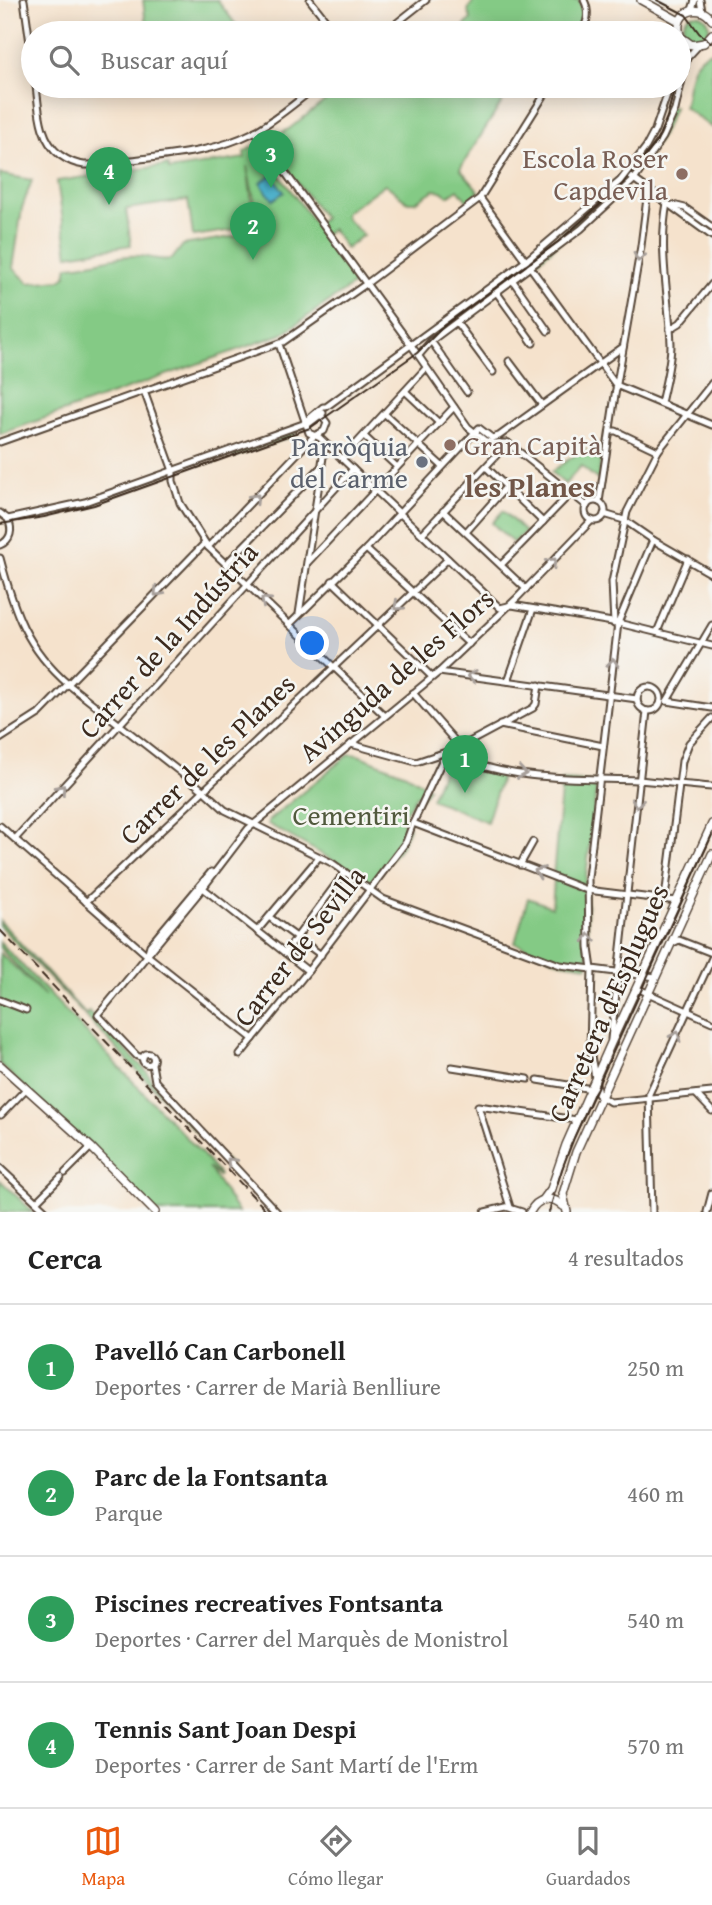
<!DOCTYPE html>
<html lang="es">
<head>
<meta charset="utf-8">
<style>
  :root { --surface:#fff; --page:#f6f6f6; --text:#222; --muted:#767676; --line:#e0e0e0; --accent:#ea580c }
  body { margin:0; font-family:"Gentium Book Plus",serif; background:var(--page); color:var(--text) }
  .you { position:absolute; left:313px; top:644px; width:24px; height:24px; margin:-18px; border:5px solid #fff; border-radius:50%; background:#1a73e8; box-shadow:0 0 0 10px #1a73e833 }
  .badge { display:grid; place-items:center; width:46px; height:46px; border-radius:50%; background:var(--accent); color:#fff; font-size:23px; font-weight:700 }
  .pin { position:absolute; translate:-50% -58px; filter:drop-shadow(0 2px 4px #0008) }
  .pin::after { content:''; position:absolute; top:37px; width:24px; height:21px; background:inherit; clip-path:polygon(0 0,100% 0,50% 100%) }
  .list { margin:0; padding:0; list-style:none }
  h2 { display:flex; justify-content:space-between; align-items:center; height:91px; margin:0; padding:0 28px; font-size:30px }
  h2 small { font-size:23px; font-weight:400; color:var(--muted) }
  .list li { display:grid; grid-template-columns:46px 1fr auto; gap:21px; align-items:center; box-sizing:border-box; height:126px; padding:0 28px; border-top:2px solid var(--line) }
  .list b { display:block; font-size:26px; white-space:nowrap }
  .list p { margin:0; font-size:23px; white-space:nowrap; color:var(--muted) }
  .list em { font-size:23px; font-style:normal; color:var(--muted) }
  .icon { flex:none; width:38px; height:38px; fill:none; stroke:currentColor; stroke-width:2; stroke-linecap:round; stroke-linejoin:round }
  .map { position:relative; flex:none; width:712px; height:1212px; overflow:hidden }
  .search { position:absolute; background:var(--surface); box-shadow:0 4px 18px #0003; left:21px; right:21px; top:21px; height:77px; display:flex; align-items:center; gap:18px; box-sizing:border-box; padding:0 24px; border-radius:38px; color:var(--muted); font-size:26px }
  .sheet { height:595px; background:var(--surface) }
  nav { display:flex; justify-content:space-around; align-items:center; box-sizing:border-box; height:98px; border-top:2px solid var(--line); background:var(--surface); font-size:19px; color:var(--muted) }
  nav a { display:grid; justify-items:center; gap:4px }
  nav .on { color:var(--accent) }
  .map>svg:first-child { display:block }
</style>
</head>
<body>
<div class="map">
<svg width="712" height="1212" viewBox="0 0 712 1212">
  <rect width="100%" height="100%" fill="#f6f6f2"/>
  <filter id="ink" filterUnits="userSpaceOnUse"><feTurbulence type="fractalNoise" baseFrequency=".0143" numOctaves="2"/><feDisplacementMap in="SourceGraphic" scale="14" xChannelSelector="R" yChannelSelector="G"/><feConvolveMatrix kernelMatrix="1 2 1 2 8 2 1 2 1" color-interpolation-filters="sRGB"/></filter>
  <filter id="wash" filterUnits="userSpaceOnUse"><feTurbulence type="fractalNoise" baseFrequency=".00686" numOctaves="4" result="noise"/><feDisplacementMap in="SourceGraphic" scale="28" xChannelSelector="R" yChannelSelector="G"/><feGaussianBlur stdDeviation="1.57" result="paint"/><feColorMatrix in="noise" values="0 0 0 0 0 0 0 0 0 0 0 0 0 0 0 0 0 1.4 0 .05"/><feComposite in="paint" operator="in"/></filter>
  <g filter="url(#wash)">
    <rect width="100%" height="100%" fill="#f5e2cc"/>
    <g fill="#84ca85" stroke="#607a52" stroke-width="2">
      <polygon points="143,0 217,0 237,26 228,33 147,33"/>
      <path d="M474 0H579C584 12 584 22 577 33H458L471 19 468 10Z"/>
      <circle cx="696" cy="27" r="13"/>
      <path d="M712 51V128L684 107C689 86 688 57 712 51Z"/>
      <path d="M344 86H396L404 96 414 86H512L460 169 479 191 468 202 458 189 448 196 441 191 434 190 415 202H408L385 184 345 213 346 218 363 235 346 249 332 229 323 236 357 282 282 334 0 434V174L32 180 22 208 13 268 29 283 60 280 66 276 68 266C92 265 116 254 140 256 154 257 156 261 172 259L183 245 261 232 247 166 255 227 193 236 188 200 126 209 131 245 68 255 57 181 168 165 169 170 245 158 244 152 257 144 316 225 324 218 266 141 289 129Z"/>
      <polygon points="669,106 674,107 663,133 643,165 640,162 657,136"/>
      <polygon points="620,184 623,187 539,260 536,256"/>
      <polygon points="520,268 522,272 447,326 445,323"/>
      <polygon points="295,432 296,435 233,457 232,454"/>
      <polygon points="585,448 586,454 601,460 598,480 581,466 565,484 551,472"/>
      <polygon points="503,511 525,532 513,543 492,523"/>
      <polygon points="349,754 358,755 406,774 429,788 422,798 416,795 401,821 409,827 402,845 371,885 336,862 268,824 268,821"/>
      <polygon points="446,763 500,773 500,781 487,822 431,799"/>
      <polygon points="562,780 597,782 585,886 553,877"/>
      <polygon points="554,880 587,891 588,966 561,962 515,943 528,898 552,907"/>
      <polygon points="0,921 86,1015 89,1012 147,1072 153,1083 230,1165 228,1166 0,926"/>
      <polygon points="0,942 203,1155 219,1175 218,1176 208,1167 238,1212 154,1212 0,1064 0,953 45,996 0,948"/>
      <polygon points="0,1180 29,1208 33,1212 0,1212"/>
    </g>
    <polygon fill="#4cb0cb" stroke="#446d74" stroke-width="2" points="272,175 284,192 273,200 260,183"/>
  </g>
  <g filter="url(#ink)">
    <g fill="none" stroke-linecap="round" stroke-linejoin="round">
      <defs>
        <g id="minor">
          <polyline points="24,0 33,65"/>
          <polyline points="310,0 336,33"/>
          <polyline points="700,0 702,11"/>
          <polyline points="692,10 695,0"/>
          <polyline points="384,33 426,0"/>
          <path d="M581 33C588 22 590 12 584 0"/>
          <polyline points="679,54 682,47 692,45"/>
          <path d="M36 86C39 109 39 139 60 155 67 160 75 164 84 165 99 166 117 162 132 160 172 155 215 152 252 133 275 121 296 102 317 86"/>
          <polyline points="255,131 411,345 468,427 484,440 493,443 508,443"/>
          <polyline points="631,177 712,236"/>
          <polyline points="480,198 616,385"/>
          <polyline points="673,205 685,208 712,227"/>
          <polyline points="513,281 548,331"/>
          <polyline points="497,293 533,343"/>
          <polyline points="457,323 493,372"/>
          <polyline points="670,329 680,323 712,284"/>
          <polyline points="431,341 467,392"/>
          <polyline points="279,344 309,433 320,438 500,608 512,605 618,623 712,646"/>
          <polyline points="419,355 431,341 581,229 634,180 663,137 675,110 687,58 699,45"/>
          <polyline points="509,361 542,405"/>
          <polyline points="616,385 712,425"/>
          <polyline points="144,391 173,471 173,481 180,503 208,547 385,716"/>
          <polyline points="405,391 438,422"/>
          <path d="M661 403C665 384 671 364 671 344 669 296 658 251 667 203"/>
          <polyline points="385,414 442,466"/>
          <polyline points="307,425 323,413"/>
          <polyline points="610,431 616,431 658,451"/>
          <polyline points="364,436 397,467"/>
          <polyline points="0,442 283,342 366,284 480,198 550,86"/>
          <polyline points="508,443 587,506"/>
          <polyline points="342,459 426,368"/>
          <polyline points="486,467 543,522"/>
          <circle cx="595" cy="511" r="10"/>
          <polyline points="599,502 615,395 641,246 648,190"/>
          <polyline points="443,511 526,589"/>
          <path d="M0 513 8 519C13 530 11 540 0 545"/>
          <polyline points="604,514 624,520 653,540 712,574"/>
          <polyline points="8,519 85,502 303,424 323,407 326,407 527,260 620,181 646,147 655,130 670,86"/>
          <polyline points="466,532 506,487"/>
          <polyline points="422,534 508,443"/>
          <polyline points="208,547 314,436 324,431 327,423 321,415"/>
          <polyline points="366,549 469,644"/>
          <path d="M0 558C14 611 26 648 69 685L203 790 225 810 332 863 383 899 560 965 656 977"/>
          <polyline points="308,562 454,407"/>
          <polyline points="226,564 322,466"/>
          <polyline points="501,565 570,494"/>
          <polyline points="332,581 432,677"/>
          <polyline points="299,614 325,444"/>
          <polyline points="290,624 366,549 479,428 492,438 499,436 623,347"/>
          <polyline points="614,624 612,582 627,512 658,451 712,383"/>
          <polyline points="657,632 688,559"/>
          <polyline points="439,672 637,699"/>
          <polyline points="508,681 533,609"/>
          <circle cx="649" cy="699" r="12"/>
          <polyline points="413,693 455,741 456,746"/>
          <polyline points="667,701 712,625"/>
          <polyline points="667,701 712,708"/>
          <polyline points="500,725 603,746"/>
          <polyline points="0,739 39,714 205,543"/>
          <polyline points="351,744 416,762 449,751"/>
          <circle cx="455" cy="752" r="5.5"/>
          <polyline points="458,748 533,708 536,704 539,685"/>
          <path d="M456 757C512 781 578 778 637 780 662 782 687 785 712 787"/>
          <polyline points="413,823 587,890 677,901"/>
          <polyline points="0,826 147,955 253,1039"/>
          <polyline points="15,839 353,469"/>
          <polyline points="520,865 533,842"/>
          <polyline points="203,888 308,971"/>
          <polyline points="665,898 682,761 689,743 712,718"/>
          <polyline points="86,902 448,559"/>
          <polyline points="269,917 321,955"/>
          <polyline points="257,931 319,857"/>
          <polyline points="671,944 679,940 712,953"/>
          <polyline points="148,952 150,945 211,872"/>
          <polyline points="285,953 345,872"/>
          <polyline points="635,991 641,990 712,1022"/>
          <polyline points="0,1000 26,1010"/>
          <polyline points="611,1039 647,711"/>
          <circle cx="148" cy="1059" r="5.5"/>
          <polyline points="240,1055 308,971 406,842 413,823 442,761 451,756"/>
          <polyline points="143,1058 137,1056 98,1015 203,888 248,829 439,672 516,599 592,520"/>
          <polyline points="152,1064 155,1081 277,1212"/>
          <polyline points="452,1067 528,1079"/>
          <polyline points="538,1080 592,1089"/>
          <polyline points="598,1094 590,1050 592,969 589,948 588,878 618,623 653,540"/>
          <polyline points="696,1094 712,1111"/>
          <polyline points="599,1095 610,1102 712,1092"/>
          <polyline points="1,1115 26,1089"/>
          <polyline points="0,1168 47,1212"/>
          <polyline points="65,1173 91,1147"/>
          <polyline points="37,1201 61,1177"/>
          <polyline points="510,1207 478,1106 577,1120"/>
          <polyline points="485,1212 506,1207 522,1212"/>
          <polyline points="652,1212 649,1094 712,958"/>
          <polyline points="707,1212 712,1193"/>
        </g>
        <g id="tertiary">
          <polyline points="641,0 679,21"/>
          <path d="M712 20C698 0 671 14 681 37L692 45 704 43 712 34"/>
          <polyline points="0,1065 91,1147 155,1212"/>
          <polyline points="543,1200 551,1189 566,1145 611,1043 712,824"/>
          <path d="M530 1212C537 1198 552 1195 563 1206"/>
          <polyline points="567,1212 563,1194 576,1152 712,854"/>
        </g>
      </defs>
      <use href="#minor" stroke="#574638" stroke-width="9"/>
      <use href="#tertiary" stroke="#574638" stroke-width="10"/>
      <use href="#minor" stroke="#fff" stroke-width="5"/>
      <use href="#tertiary" stroke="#fff" stroke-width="7"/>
      <g stroke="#3b2a1e" stroke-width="2">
        <polyline points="657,0 686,15 699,33 712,43"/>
        <polyline points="438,330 558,242 623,184 656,143 667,117 675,86"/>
        <polyline points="0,524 44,517 94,505 310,428 417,353 445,325"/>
        <polyline points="549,1212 562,1169 574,1138 712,835"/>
      </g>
      <polyline stroke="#3b2a1e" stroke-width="2" stroke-dasharray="10 5" stroke-linecap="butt" points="0,930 268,1212"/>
    </g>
    <defs><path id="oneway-chevron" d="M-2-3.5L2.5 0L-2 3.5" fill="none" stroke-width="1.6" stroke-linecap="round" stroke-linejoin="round" transform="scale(1.75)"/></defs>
    <g stroke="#a79f9a">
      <use href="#oneway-chevron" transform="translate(639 257) rotate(101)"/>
      <use href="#oneway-chevron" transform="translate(255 498) rotate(-46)"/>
      <use href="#oneway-chevron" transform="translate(552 562) rotate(-46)"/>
      <use href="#oneway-chevron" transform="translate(158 592) rotate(134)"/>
      <use href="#oneway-chevron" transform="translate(265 601) rotate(-138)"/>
      <use href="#oneway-chevron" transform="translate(398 606) rotate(138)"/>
      <use href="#oneway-chevron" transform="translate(613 663) rotate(-84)"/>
      <use href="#oneway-chevron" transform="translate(472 676) rotate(-173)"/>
      <use href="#oneway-chevron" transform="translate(522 773) rotate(9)"/>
      <use href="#oneway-chevron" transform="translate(61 789) rotate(-48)"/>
      <use href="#oneway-chevron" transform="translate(637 803) rotate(97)"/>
      <use href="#oneway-chevron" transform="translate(539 872) rotate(-159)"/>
      <use href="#oneway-chevron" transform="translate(589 938) rotate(-93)"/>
      <use href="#oneway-chevron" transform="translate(676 1036) rotate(-65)"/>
      <use href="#oneway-chevron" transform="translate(231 1162) rotate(-134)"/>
    </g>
  </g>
  <g fill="#8d6e63" stroke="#f6f6f2" stroke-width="2.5">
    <circle cx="682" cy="174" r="7"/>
    <circle cx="450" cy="445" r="7"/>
  </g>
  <circle fill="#6b7280" stroke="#f6f6f2" stroke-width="2.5" cx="422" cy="462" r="7"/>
  <g text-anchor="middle" stroke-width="5" stroke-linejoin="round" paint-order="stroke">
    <g font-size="28" fill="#785e54" stroke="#f6f6f2" text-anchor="end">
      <text x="668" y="168">Escola Roser<tspan x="668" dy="32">Capdevila</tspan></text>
      <text x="464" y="455" text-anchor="start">Gran Capità</text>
    </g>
    <g font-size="28" fill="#5b616d" stroke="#f6f6f2" text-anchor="end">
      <text x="408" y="456">Parròquia<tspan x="408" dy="32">del Carme</tspan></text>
    </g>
    <g font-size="28" fill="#3b2a1e" stroke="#f6f6f2">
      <text transform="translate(168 640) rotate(-48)" y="10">Carrer de la Indústria</text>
      <text transform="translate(396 675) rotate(-41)" y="10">Avinguda de les Flors</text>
      <text transform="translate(207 759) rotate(-44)" y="10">Carrer de les Planes</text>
      <text transform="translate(299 946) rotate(-52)" y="10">Carrer de Sevilla</text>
      <text transform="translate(608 1003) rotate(-66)" y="10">Carretera d'Esplugues</text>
    </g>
    <g font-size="28" fill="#515a3d" stroke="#f6f6f2">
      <text x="351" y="825">Cementiri</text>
    </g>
    <g font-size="30" font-weight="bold" fill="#715647" stroke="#f6f6f2">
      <text x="530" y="497">les Planes</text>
    </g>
  </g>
</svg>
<div class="you"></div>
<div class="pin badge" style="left:465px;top:793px;background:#2e9e5b">1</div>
<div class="pin badge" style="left:253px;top:260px;background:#2e9e5b">2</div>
<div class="pin badge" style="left:271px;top:188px;background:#2e9e5b">3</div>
<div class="pin badge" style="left:109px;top:205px;background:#2e9e5b">4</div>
<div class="search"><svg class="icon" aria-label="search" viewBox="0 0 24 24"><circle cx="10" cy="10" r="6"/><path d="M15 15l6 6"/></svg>Buscar aquí</div>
</div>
<section class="sheet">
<h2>Cerca<small>4 resultados</small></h2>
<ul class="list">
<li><span class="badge" style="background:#2e9e5b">1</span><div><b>Pavelló Can Carbonell</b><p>Deportes · Carrer de Marià Benlliure</p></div><em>250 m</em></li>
<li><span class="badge" style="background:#2e9e5b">2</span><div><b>Parc de la Fontsanta</b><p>Parque</p></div><em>460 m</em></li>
<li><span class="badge" style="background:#2e9e5b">3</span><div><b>Piscines recreatives Fontsanta</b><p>Deportes · Carrer del Marquès de Monistrol</p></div><em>540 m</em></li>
<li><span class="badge" style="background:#2e9e5b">4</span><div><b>Tennis Sant Joan Despi</b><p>Deportes · Carrer de Sant Martí de l'Erm</p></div><em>570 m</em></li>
</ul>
</section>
<nav>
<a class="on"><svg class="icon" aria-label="map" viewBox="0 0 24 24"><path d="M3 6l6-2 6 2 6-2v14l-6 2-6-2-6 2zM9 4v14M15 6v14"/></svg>Mapa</a>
<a><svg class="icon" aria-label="directions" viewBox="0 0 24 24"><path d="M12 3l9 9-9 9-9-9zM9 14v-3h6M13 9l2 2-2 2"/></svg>Cómo llegar</a>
<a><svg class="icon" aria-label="saved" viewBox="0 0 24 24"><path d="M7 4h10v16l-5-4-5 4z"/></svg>Guardados</a>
</nav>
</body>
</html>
